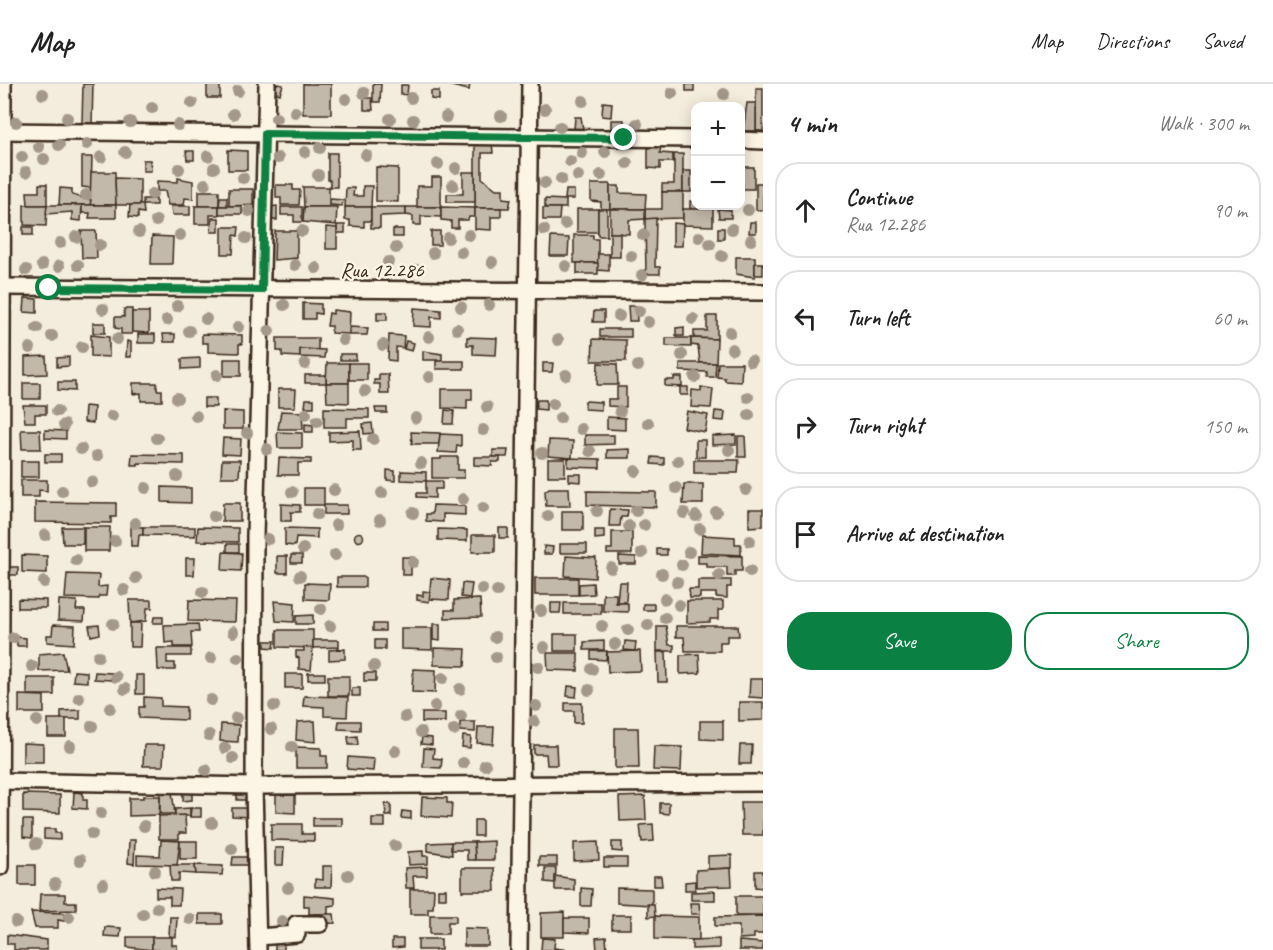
<!DOCTYPE html>
<html lang="en">
<head>
<meta charset="utf-8">
<style>
  :root { --surface:#fff; --page:#f6f6f6; --text:#222; --muted:#767676; --line:#e0e0e0; --accent:#0b8043 }
  body { margin:0; font-family:Caveat,sans-serif; background:var(--page); color:var(--text) }
  .controls { position:absolute; right:18px; top:18px; display:grid; overflow:hidden; border-radius:12px; box-shadow:0 3px 15px #0003 }
  .controls button { width:54px; height:54px; display:grid; place-items:center; padding:0; border:0; border-bottom:2px solid var(--line); background:var(--surface); color:var(--text); font:30px sans-serif }
  .stop { position:absolute; width:18px; height:18px; margin:-14px; border:4px solid #0b8043; border-radius:50%; background:#fff }
  .stop.end { background:#0b8043; border-color:#fff; box-shadow:0 2px 6px #0008 }
  .list { margin:0; padding:0; list-style:none }
  h2 { display:flex; justify-content:space-between; align-items:center; height:78px; margin:0; padding:0 24px; font-size:26px }
  h2 small { font-size:20px; font-weight:400; color:var(--muted) }
  .list li { display:grid; grid-template-columns:39px 1fr auto; gap:18px; align-items:center; box-sizing:border-box; height:96px; margin:0 12px 12px; padding:0 12px; border:2px solid var(--line); border-radius:24px }
  .list b { display:block; font-size:22px; white-space:nowrap }
  .list p { margin:0; font-size:20px; white-space:nowrap; color:var(--muted) }
  .list em { font-size:20px; font-style:normal; color:var(--muted) }
  .actions { display:flex; gap:12px; padding:18px 24px }
  .actions a { flex:1; padding:14px 0; border:2px solid var(--accent); border-radius:24px; text-align:center; font-size:21px; color:var(--accent) }
  .actions .main { background:var(--accent); color:#fff }
  .icon { flex:none; width:33px; height:33px; fill:none; stroke:currentColor; stroke-width:2; stroke-linecap:round; stroke-linejoin:round }
  .map { position:relative; flex:none; width:763px; height:866px; overflow:hidden }
  header { display:flex; align-items:center; gap:36px; box-sizing:border-box; height:84px; padding:0 30px; background:var(--surface); border-bottom:2px solid var(--line) }
  header strong { font-size:28px }
  nav { display:flex; gap:33px; margin-inline-start:auto; font-size:21px }
  main { display:flex }
  aside { flex:1; background:var(--surface) }
  .map>svg:first-child { display:block }
</style>
</head>
<body>
<header>
<strong>Map</strong>
<nav><a>Map</a><a>Directions</a><a>Saved</a></nav>
</header>
<main>
<div class="map">
<svg width="763" height="866" viewBox="0 0 763 866">
  <rect width="100%" height="100%" fill="#f4eddd"/>
  <filter id="ink" filterUnits="userSpaceOnUse"><feTurbulence type="fractalNoise" baseFrequency=".0167" numOctaves="2"/><feDisplacementMap in="SourceGraphic" scale="12" xChannelSelector="R" yChannelSelector="G"/><feConvolveMatrix kernelMatrix="1 2 1 2 8 2 1 2 1" color-interpolation-filters="sRGB"/></filter>
  <g filter="url(#ink)">
    <g fill="#c3b9aa" stroke="#3b2a1e" stroke-width="1.5">
      <polygon points="83,0 93,0 92,40 82,39"/>
      <rect x="207" y="0" width="13" height="14"/>
      <polygon points="278,0 283,1 280,10 274,8 275,1 272,1"/>
      <rect x="303" y="0" width="28" height="30"/>
      <polygon points="373,0 381,0 380,18 373,18"/>
      <polygon points="443,0 470,0 469,6"/>
      <rect x="686" y="0" width="8" height="7"/>
      <polygon points="401,1 408,1 407,11 401,10"/>
      <rect x="756" y="4" width="7" height="43"/>
      <polygon points="431,7 439,7 439,16 431,15"/>
      <polygon points="364,14 372,14 373,26 364,26"/>
      <polygon points="603,18 612,19 611,33 602,32"/>
      <polygon points="747,19 756,19 756,47 743,47"/>
      <polygon points="575,33 581,33 583,46 574,46"/>
      <rect x="611" y="36" width="13" height="9"/>
      <polygon points="475,58 492,58 493,69 482,69 482,94 496,105 503,105 503,114 511,115 509,124 475,124"/>
      <polygon points="648,58 661,58 660,69 673,70 673,78 660,78 660,85 648,84"/>
      <polygon points="228,66 247,67 247,86 228,86"/>
      <polygon points="186,67 194,67 194,76 187,76"/>
      <polygon points="328,69 337,69 337,103 330,103 330,96 328,96"/>
      <polygon points="674,70 683,70 683,108 662,108 662,100 674,100"/>
      <polygon points="82,73 92,73 91,104 82,103"/>
      <polygon points="143,76 150,76 151,87 143,87"/>
      <polygon points="376,83 398,84 398,118 376,117"/>
      <rect x="742" y="83" width="12" height="22"/>
      <rect x="683" y="87" width="8" height="21"/>
      <polygon points="91,88 115,88 116,121 90,121"/>
      <polygon points="463,88 475,88 475,118 447,118 447,110 463,110"/>
      <polygon points="432,93 441,93 441,123 417,123 417,102 432,102"/>
      <polygon points="115,94 140,95 140,121 116,121"/>
      <polygon points="178,94 193,97 193,115 185,114 184,121 168,121 165,107 157,107 157,97 178,98"/>
      <rect x="756" y="99" width="7" height="27"/>
      <polygon points="39,100 47,100 47,121 28,121 27,108 39,108"/>
      <polygon points="591,100 610,100 610,125 601,125 601,118 591,117"/>
      <polygon points="276,101 293,101 293,106 300,106 299,121 281,121 281,114 276,114"/>
      <polygon points="363,102 372,102 371,123 345,123 346,104 354,104 353,112 363,112"/>
      <polygon points="610,102 619,102 619,109 646,110 645,125 610,125"/>
      <polygon points="303,103 329,103 329,123 304,123"/>
      <polygon points="60,104 72,105 72,111 91,116 90,121 59,121"/>
      <polygon points="229,105 253,105 253,121 229,122"/>
      <polygon points="566,106 574,106 574,115 565,115"/>
      <rect x="199" y="107" width="20" height="15"/>
      <polygon points="662,108 683,108 683,134 645,135 645,125 662,125"/>
      <polygon points="695,112 696,122 718,122 718,125 690,125 690,117 695,117"/>
      <polygon points="220,113 227,113 227,122 219,122"/>
      <rect x="143" y="115" width="13" height="6"/>
      <polygon points="330,115 343,116 342,122 330,121"/>
      <polygon points="545,115 566,116 566,124 545,124"/>
      <polygon points="24,121 47,121 46,142 24,141"/>
      <polygon points="47,121 82,121 81,137 72,136 72,128 46,130"/>
      <polygon points="82,121 116,121 116,134 89,134 90,129 82,129"/>
      <polygon points="130,121 143,121 144,129 138,128 138,134 129,133"/>
      <polygon points="171,122 190,122 190,131 172,131"/>
      <polygon points="195,122 219,122 219,131 210,131 210,140 195,140"/>
      <rect x="219" y="122" width="23" height="8"/>
      <polygon points="277,122 277,136 269,136 269,123"/>
      <polygon points="281,123 302,123 302,138 294,138 294,131 281,131"/>
      <polygon points="304,123 337,123 336,141 303,138"/>
      <polygon points="345,123 371,123 371,137 364,137 364,143 350,142 350,136 345,136"/>
      <polygon points="371,123 406,123 406,131 380,132 380,144 371,144"/>
      <polygon points="406,123 441,123 441,133 421,132 421,141 413,141 413,132 406,131"/>
      <polygon points="441,123 475,124 475,133 469,133 468,136 458,136 458,144 451,144 451,137 441,136"/>
      <polygon points="475,124 501,124 501,133 491,133 491,146 475,145"/>
      <polygon points="543,124 560,124 559,136 543,136"/>
      <rect x="577" y="125" width="21" height="23"/>
      <rect x="598" y="125" width="9" height="27"/>
      <polygon points="610,125 645,125 645,135 629,136 629,150 610,149"/>
      <polygon points="683,125 713,125 713,142 683,141"/>
      <polygon points="718,125 731,126 731,134 719,134"/>
      <polygon points="212,134 219,134 219,148 211,148"/>
      <polygon points="656,134 655,183 660,183 660,190 646,190 645,135"/>
      <polygon points="750,138 756,138 756,149 749,149"/>
      <polygon points="673,139 683,140 682,162 673,162"/>
      <rect x="337" y="141" width="8" height="8"/>
      <rect x="23" y="143" width="10" height="8"/>
      <polygon points="222,143 239,143 238,152 234,151 233,170 222,170"/>
      <polygon points="326,143 337,144 337,165 326,165"/>
      <rect x="718" y="144" width="6" height="11"/>
      <rect x="393" y="145" width="10" height="8"/>
      <polygon points="81,147 96,147 97,174 82,174"/>
      <polygon points="275,147 297,147 297,174 274,176"/>
      <rect x="431" y="147" width="9" height="14"/>
      <rect x="610" y="149" width="10" height="24"/>
      <polygon points="574,151 593,151 593,155 598,155 598,179 574,179"/>
      <polygon points="152,152 173,153 172,180 151,180"/>
      <polygon points="551,153 569,154 568,172 550,172"/>
      <polygon points="598,170 609,170 609,187 597,186"/>
      <polygon points="736,173 755,173 755,193 736,190"/>
      <rect x="577" y="179" width="21" height="11"/>
      <rect x="755" y="179" width="8" height="12"/>
      <polygon points="25,214 37,215 37,229 24,228"/>
      <polygon points="303,219 321,220 321,230 315,229 315,235 303,235"/>
      <polygon points="628,222 636,222 637,237 629,237"/>
      <polygon points="414,224 441,226 441,234 431,233 431,243 413,242"/>
      <polygon points="124,225 132,225 132,250 121,250 121,245 115,244 115,233 124,233"/>
      <polygon points="333,226 350,228 349,250 331,249 332,242 327,242 329,229 333,230"/>
      <polygon points="594,227 604,227 604,238 593,238"/>
      <polygon points="132,228 149,228 149,249 132,248"/>
      <rect x="377" y="228" width="10" height="8"/>
      <polygon points="707,232 717,232 717,255 694,254 694,247 707,247"/>
      <rect x="93" y="239" width="12" height="10"/>
      <polygon points="350,243 368,244 367,251 350,251"/>
      <polygon points="684,243 684,252 676,252 676,244"/>
      <rect x="600" y="245" width="31" height="8"/>
      <rect x="138" y="250" width="17" height="9"/>
      <polygon points="163,250 175,250 175,258 164,258"/>
      <polygon points="202,250 242,251 242,260 239,260 239,269 208,268 208,259 202,259"/>
      <polygon points="91,251 109,253 109,273 91,272"/>
      <polygon points="389,251 404,252 403,264 396,263 396,277 388,276"/>
      <polygon points="467,253 497,254 496,271 473,270 473,261 467,261"/>
      <polygon points="277,254 318,254 318,266 300,265 300,273 282,272 282,267 277,267"/>
      <polygon points="666,254 691,254 691,263 666,262"/>
      <polygon points="691,254 717,255 716,279 700,279 698,262 691,261"/>
      <polygon points="593,255 626,256 626,277 592,277"/>
      <polygon points="127,257 131,258 131,273 126,273"/>
      <polygon points="406,257 414,259 412,267 404,265"/>
      <polygon points="300,265 325,266 324,274 300,273"/>
      <polygon points="423,267 442,270 442,276 423,276"/>
      <rect x="340" y="270" width="16" height="6"/>
      <polygon points="46,272 47,290 25,291 25,273"/>
      <polygon points="69,273 69,282 57,283 57,274"/>
      <polygon points="200,274 200,284 182,285 182,275"/>
      <rect x="224" y="275" width="17" height="17"/>
      <rect x="436" y="277" width="28" height="8"/>
      <polygon points="327,279 349,279 349,299 326,299"/>
      <rect x="349" y="279" width="18" height="17"/>
      <polygon points="543,279 553,279 552,288 543,288"/>
      <polygon points="598,279 617,280 618,301 597,301"/>
      <polygon points="680,279 716,279 715,293 707,293 707,288 680,287"/>
      <polygon points="718,279 742,279 741,298 725,297 725,294 717,293"/>
      <polygon points="379,290 388,290 389,310 380,310 380,300 374,300 374,296 379,296"/>
      <rect x="305" y="291" width="21" height="8"/>
      <polygon points="674,293 682,293 682,303 665,302 665,296 674,296"/>
      <polygon points="58,298 75,298 75,307 58,306"/>
      <rect x="23" y="299" width="17" height="16"/>
      <polygon points="133,299 157,299 157,306 162,306 162,317 141,317 141,309 133,310"/>
      <polygon points="326,299 349,299 349,319 327,318"/>
      <polygon points="617,303 626,303 626,323 608,322 608,315 617,315"/>
      <rect x="680" y="303" width="8" height="8"/>
      <polygon points="701,303 713,305 711,324 691,323 692,306 701,307"/>
      <polygon points="278,305 296,305 295,323 278,323"/>
      <polygon points="442,305 472,305 472,316 467,316 467,325 442,324"/>
      <rect x="204" y="314" width="12" height="9"/>
      <polygon points="306,315 314,315 314,323 305,323"/>
      <polygon points="537,316 546,316 546,326 536,325"/>
      <polygon points="585,317 601,318 601,326 585,325"/>
      <polygon points="23,321 46,321 46,330 35,330 35,338 25,338"/>
      <polygon points="85,322 94,323 93,339 84,338"/>
      <polygon points="324,324 369,325 369,334 347,334 347,343 324,343"/>
      <polygon points="375,324 387,324 387,329 376,329"/>
      <polygon points="445,326 454,327 453,340 444,340"/>
      <polygon points="223,327 243,328 243,345 223,345"/>
      <polygon points="281,327 302,328 303,345 278,345"/>
      <polygon points="687,327 708,331 705,348 684,344"/>
      <polygon points="715,327 725,328 724,337 714,336"/>
      <polygon points="607,333 625,334 625,346 607,345"/>
      <polygon points="372,339 373,349 364,350 363,340"/>
      <polygon points="305,340 313,341 313,348 305,348"/>
      <polygon points="21,346 40,346 41,365 22,365"/>
      <polygon points="45,346 66,347 66,355 45,354"/>
      <polygon points="360,347 361,366 353,366 353,356 329,357 329,348"/>
      <polygon points="277,348 302,349 302,364 278,364"/>
      <polygon points="411,348 440,349 439,360 412,360"/>
      <polygon points="440,350 461,351 461,362 457,361 456,369 438,368"/>
      <polygon points="585,351 614,351 614,360 585,361"/>
      <polygon points="736,351 736,360 712,361 712,352"/>
      <polygon points="738,352 745,352 746,373 738,373"/>
      <polygon points="223,354 241,355 240,371 222,370"/>
      <polygon points="549,356 573,357 572,374 548,372"/>
      <rect x="696" y="356" width="9" height="17"/>
      <polygon points="630,365 630,374 607,374 607,366"/>
      <polygon points="493,366 508,366 507,373 493,373"/>
      <rect x="45" y="370" width="16" height="8"/>
      <polygon points="132,370 184,371 184,380 138,379 138,381 131,381"/>
      <polygon points="441,373 458,373 458,386 464,386 464,394 432,394 432,375 441,375"/>
      <polygon points="474,373 500,373 500,378 492,378 492,382 474,381"/>
      <polygon points="652,373 664,374 664,381 651,380"/>
      <polygon points="279,374 311,375 311,379 298,379 298,391 278,391"/>
      <polygon points="568,374 600,375 600,384 568,383"/>
      <rect x="548" y="375" width="17" height="17"/>
      <polygon points="222,376 240,376 239,393 221,393"/>
      <polygon points="694,376 739,376 738,389 694,389"/>
      <rect x="21" y="377" width="18" height="16"/>
      <polygon points="387,386 395,387 395,397 387,396"/>
      <polygon points="401,387 426,388 426,397 401,396"/>
      <polygon points="569,390 581,390 581,398 569,397"/>
      <polygon points="21,396 47,396 47,407 39,406 39,413 21,413"/>
      <polygon points="426,397 442,397 442,405 435,405 435,414 417,413 417,409 426,409"/>
      <polygon points="684,400 703,400 703,420 683,420"/>
      <polygon points="162,403 191,404 191,419 162,418"/>
      <rect x="304" y="404" width="20" height="17"/>
      <polygon points="549,404 569,404 570,422 546,422 545,407"/>
      <polygon points="587,407 656,408 656,423 587,421"/>
      <polygon points="35,418 116,419 116,433 111,433 111,439 35,438"/>
      <polygon points="223,419 240,419 240,437 222,437"/>
      <polygon points="281,420 300,421 300,428 291,428 291,437 281,437"/>
      <rect x="324" y="421" width="23" height="9"/>
      <polygon points="433,421 465,422 465,431 443,430 443,438 426,437 426,430 432,430"/>
      <polygon points="610,425 628,426 627,433 621,433 620,442 609,442"/>
      <polygon points="749,425 763,425 763,442 749,443"/>
      <rect x="562" y="427" width="21" height="19"/>
      <polygon points="62,443 83,443 83,460 63,460"/>
      <polygon points="84,443 110,443 109,467 84,467"/>
      <polygon points="131,443 143,443 143,451 139,451 138,462 131,462"/>
      <polygon points="143,443 195,443 195,452 143,451"/>
      <polygon points="198,443 238,444 238,458 197,457"/>
      <polygon points="285,444 317,445 317,454 296,453 295,462 285,461"/>
      <rect x="499" y="444" width="9" height="10"/>
      <polygon points="438,445 467,446 467,457 438,456"/>
      <polygon points="595,446 604,446 604,454 595,455"/>
      <polygon points="612,448 632,448 632,470 607,470 607,465 612,465"/>
      <circle cx="359" cy="453" r="4.5"/>
      <rect x="472" y="451" width="23" height="17"/>
      <polygon points="702,451 735,453 735,460 741,460 741,471 701,469"/>
      <rect x="227" y="460" width="12" height="8"/>
      <rect x="560" y="460" width="27" height="9"/>
      <polygon points="544,462 553,463 552,470 544,470"/>
      <rect x="657" y="465" width="10" height="6"/>
      <polygon points="223,468 242,469 241,487 222,486"/>
      <polygon points="22,471 47,472 47,489 22,488"/>
      <rect x="291" y="471" width="11" height="8"/>
      <polygon points="698,471 742,472 742,487 735,487 735,492 727,492 727,483 706,483 706,479 698,479"/>
      <rect x="277" y="472" width="10" height="17"/>
      <polygon points="566,472 596,474 595,494 565,492"/>
      <polygon points="619,472 636,473 636,480 619,480"/>
      <rect x="402" y="473" width="9" height="18"/>
      <polygon points="186,474 195,474 194,491 186,491"/>
      <rect x="10" y="483" width="8" height="8"/>
      <polygon points="67,490 99,491 98,503 107,502 106,512 99,512 99,515 65,514"/>
      <rect x="337" y="493" width="28" height="10"/>
      <polygon points="431,494 450,496 449,516 429,515"/>
      <rect x="535" y="494" width="43" height="17"/>
      <polygon points="698,496 731,496 731,503 727,503 727,514 716,513 716,509 700,509 700,514 690,514 689,505 698,505"/>
      <polygon points="619,498 627,498 626,518 617,518"/>
      <polygon points="305,499 330,500 329,516 305,515"/>
      <polygon points="462,499 472,500 470,514 461,513"/>
      <polygon points="593,499 594,510 579,511 579,500"/>
      <polygon points="423,507 430,508 429,518 417,516 417,511 423,512"/>
      <polygon points="603,510 616,510 616,519 628,519 628,528 603,527"/>
      <polygon points="18,515 46,516 46,524 18,524"/>
      <polygon points="480,515 481,533 445,534 445,526 454,526 454,516"/>
      <polygon points="59,516 77,517 76,526 85,526 84,537 58,536"/>
      <polygon points="129,516 152,516 152,524 147,524 146,537 130,539"/>
      <polygon points="189,516 236,517 235,538 188,537"/>
      <polygon points="274,517 295,519 294,538 276,537"/>
      <polygon points="687,517 723,517 723,526 718,526 718,535 710,535 710,538 687,539"/>
      <polygon points="551,519 561,519 560,529 551,529"/>
      <rect x="564" y="519" width="37" height="11"/>
      <rect x="643" y="520" width="11" height="6"/>
      <polygon points="313,531 313,540 296,540 296,532"/>
      <polygon points="154,533 163,533 163,539 153,539"/>
      <polygon points="130,539 141,539 140,563 130,563"/>
      <polygon points="198,540 199,548 191,548 192,563 174,563 174,558 165,559 164,541"/>
      <rect x="373" y="540" width="12" height="7"/>
      <polygon points="433,540 440,540 440,557 433,556"/>
      <polygon points="53,541 75,542 74,560 47,558 47,551 52,551"/>
      <polygon points="99,541 100,550 91,552 89,542"/>
      <polygon points="657,542 666,542 669,561 674,561 674,567 657,567"/>
      <polygon points="676,542 738,542 739,552 727,552 727,558 720,558 720,567 685,567 684,553 676,553"/>
      <polygon points="401,544 432,544 432,566 401,565"/>
      <polygon points="277,546 313,546 313,564 277,563"/>
      <rect x="554" y="550" width="23" height="17"/>
      <polygon points="17,553 26,554 26,562 17,562"/>
      <polygon points="313,556 339,556 339,563 313,564"/>
      <rect x="375" y="556" width="10" height="9"/>
      <polygon points="265,557 275,557 274,564 265,563"/>
      <polygon points="604,557 604,566 584,566 584,558"/>
      <polygon points="625,557 636,558 635,567 624,566"/>
      <polygon points="304,563 313,564 311,586 299,585 299,574 296,573 296,567 304,567"/>
      <polygon points="157,564 191,564 191,572 167,572 167,579 175,579 175,586 158,586"/>
      <polygon points="434,564 466,565 465,582 434,581"/>
      <polygon points="345,565 345,575 329,576 329,566"/>
      <polygon points="591,567 607,567 606,576 591,575"/>
      <polygon points="640,567 641,587 608,588 607,568"/>
      <polygon points="63,568 67,586 39,587 39,570"/>
      <polygon points="657,568 666,568 667,598 658,598"/>
      <polygon points="547,569 578,569 578,587 548,586"/>
      <polygon points="699,570 700,589 680,590 680,571"/>
      <polygon points="413,585 436,586 435,609 412,608"/>
      <polygon points="74,587 87,588 87,598 73,597"/>
      <polygon points="95,588 112,589 111,596 94,595"/>
      <rect x="308" y="589" width="17" height="7"/>
      <rect x="364" y="589" width="12" height="8"/>
      <rect x="285" y="590" width="17" height="14"/>
      <rect x="136" y="591" width="8" height="19"/>
      <rect x="328" y="592" width="21" height="20"/>
      <rect x="27" y="594" width="27" height="17"/>
      <polygon points="750,595 763,595 763,614 749,613"/>
      <polygon points="568,602 577,603 576,613 567,612"/>
      <rect x="352" y="604" width="8" height="8"/>
      <polygon points="19,611 44,612 44,629 19,629"/>
      <polygon points="304,612 348,613 347,633 324,632 324,623 303,622"/>
      <polygon points="144,613 161,614 161,622 186,623 186,636 139,634 139,623 144,623"/>
      <polygon points="739,618 763,618 763,636 739,637"/>
      <polygon points="565,619 582,619 582,639 574,639 574,627 565,627"/>
      <polygon points="80,626 80,635 61,635 61,627"/>
      <rect x="422" y="629" width="23" height="9"/>
      <rect x="48" y="635" width="18" height="18"/>
      <polygon points="315,637 316,658 296,656 297,638"/>
      <polygon points="339,637 360,637 360,646 338,645"/>
      <polygon points="700,637 723,637 723,656 700,655"/>
      <polygon points="460,638 475,638 475,648 460,647"/>
      <polygon points="221,640 239,641 238,658 220,657"/>
      <polygon points="478,643 494,643 493,660 477,659"/>
      <polygon points="615,644 638,644 639,684 615,684"/>
      <polygon points="357,652 358,661 349,661 348,653"/>
      <polygon points="463,652 471,653 470,664 462,663"/>
      <polygon points="422,653 432,654 432,661 421,660"/>
      <polygon points="23,659 43,660 43,678 23,678"/>
      <polygon points="144,661 164,661 163,682 143,682"/>
      <polygon points="534,661 556,661 557,681 547,681 546,670 534,670"/>
      <polygon points="740,661 752,661 751,680 739,680"/>
      <polygon points="654,662 682,663 681,687 653,686"/>
      <polygon points="296,663 321,664 321,672 327,672 327,684 296,684"/>
      <polygon points="424,664 434,665 433,674 442,675 441,684 423,683"/>
      <polygon points="348,673 374,675 373,687 347,685"/>
      <polygon points="74,708 83,709 83,716 87,716 87,725 73,724"/>
      <polygon points="160,708 172,708 175,730 160,730"/>
      <polygon points="183,708 192,708 192,716 183,717"/>
      <polygon points="237,709 249,709 248,716 237,716"/>
      <polygon points="23,710 60,711 60,729 23,728"/>
      <polygon points="276,711 295,711 295,729 276,728"/>
      <polygon points="143,712 160,712 159,731 129,732 129,714 143,714"/>
      <polygon points="645,712 646,736 620,737 619,713"/>
      <polygon points="422,713 447,714 447,719 452,719 451,734 421,732"/>
      <polygon points="741,718 763,718 763,751 742,751"/>
      <polygon points="660,719 669,719 669,730 660,729"/>
      <polygon points="385,720 391,720 391,732 386,732"/>
      <polygon points="190,724 190,732 175,732 175,725"/>
      <polygon points="191,724 201,724 201,733 190,733"/>
      <polygon points="232,724 249,724 249,733 232,732"/>
      <polygon points="402,727 411,728 411,735 401,734"/>
      <polygon points="185,731 186,749 179,749 179,755 159,755 159,732"/>
      <rect x="313" y="734" width="29" height="8"/>
      <rect x="372" y="734" width="13" height="9"/>
      <polygon points="23,736 32,736 32,754 23,753"/>
      <rect x="474" y="736" width="8" height="16"/>
      <polygon points="271,740 302,740 302,750 314,750 314,757 271,756"/>
      <polygon points="653,740 654,757 642,758 640,741"/>
      <polygon points="44,745 55,745 55,749 60,749 60,756 44,755"/>
      <polygon points="129,756 135,756 134,780 128,779"/>
      <polygon points="161,756 180,757 177,781 137,780 137,771 160,772"/>
      <rect x="180" y="757" width="17" height="18"/>
      <polygon points="494,757 494,776 475,776 474,758"/>
      <polygon points="451,758 452,771 428,767 428,759"/>
      <polygon points="451,758 474,758 475,776 467,776 467,766 451,766"/>
      <polygon points="598,758 599,776 574,777 574,759"/>
      <polygon points="612,758 622,758 622,768 612,767"/>
      <polygon points="275,764 284,764 283,781 275,781"/>
      <polygon points="423,767 423,772 428,772 428,780 409,781 408,768"/>
      <polygon points="732,771 732,784 708,785 708,772"/>
      <polygon points="233,773 247,773 247,781 232,781"/>
      <rect x="539" y="773" width="18" height="9"/>
      <rect x="604" y="774" width="23" height="9"/>
      <rect x="19" y="781" width="16" height="20"/>
      <polygon points="170,781 195,781 196,790 179,789 179,797 171,797"/>
      <polygon points="195,781 223,782 222,791 196,790"/>
      <polygon points="323,782 332,782 331,803 315,803 315,795 323,796"/>
      <polygon points="427,783 427,792 413,792 414,804 406,804 405,784"/>
      <polygon points="462,784 494,784 495,807 462,807"/>
      <polygon points="545,784 556,784 555,799 545,798"/>
      <polygon points="731,784 732,802 696,803 696,786"/>
      <polygon points="755,787 763,787 763,804 755,803"/>
      <polygon points="555,792 574,795 574,806 555,806"/>
      <polygon points="654,792 661,792 662,802 654,802"/>
      <polygon points="695,797 695,806 685,806 685,798"/>
      <polygon points="156,804 180,805 179,821 170,821 170,813 156,813"/>
      <polygon points="581,804 592,805 591,822 581,822"/>
      <polygon points="617,804 652,805 652,821 617,819"/>
      <polygon points="410,805 434,805 433,824 428,824 428,830 410,830"/>
      <rect x="438" y="805" width="8" height="9"/>
      <polygon points="715,807 715,816 691,816 691,808"/>
      <polygon points="40,810 65,810 65,818 76,818 76,826 39,827"/>
      <polygon points="304,811 335,814 335,821 328,822 328,830 309,830 309,822 304,822"/>
      <rect x="736" y="812" width="27" height="19"/>
      <polygon points="690,819 699,819 700,830 691,830"/>
      <polygon points="648,820 654,820 655,832 648,833"/>
      <polygon points="31,828 64,829 64,837 58,836 58,844 35,844"/>
      <polygon points="564,828 564,853 541,853 541,829"/>
      <rect x="199" y="830" width="23" height="10"/>
      <polygon points="314,830 334,830 335,839 313,840"/>
      <polygon points="430,831 456,831 456,838 448,838 448,850 430,850"/>
      <rect x="612" y="831" width="19" height="14"/>
      <polygon points="655,832 699,833 699,856 655,855"/>
      <polygon points="763,832 763,850 754,850 754,854 739,855 739,842 715,842 715,833"/>
      <polygon points="170,833 177,833 176,853 169,852"/>
      <polygon points="564,834 589,834 589,849 564,848"/>
      <polygon points="105,843 121,844 120,853 104,852"/>
      <polygon points="464,844 488,845 488,862 464,862"/>
      <polygon points="7,851 47,856 47,866 14,866 14,860 7,860"/>
      <polygon points="127,853 152,853 152,866 127,863"/>
      <polygon points="152,853 172,853 172,861 177,861 177,866 152,866"/>
      <polygon points="606,853 607,866 597,866 596,854"/>
      <polygon points="542,854 555,855 554,864 569,866 541,866"/>
      <polygon points="392,855 403,855 403,863 392,864"/>
      <rect x="418" y="855" width="23" height="11"/>
      <polygon points="719,855 719,864 692,865 692,856"/>
      <polygon points="739,857 763,859 763,866 739,866"/>
      <rect x="275" y="858" width="9" height="8"/>
    </g>
    <g fill="none" stroke-linecap="round" stroke-linejoin="round">
      <defs>
        <g id="minor">
          <polyline points="0,47 696,55"/>
          <polyline points="740,56 763,57"/>
          <polyline points="0,203 763,208"/>
          <polyline points="0,697 254,702 763,699"/>
          <polyline points="0,783 3,0"/>
          <polyline points="258,853 297,850 296,840 320,840"/>
          <polyline points="258,866 254,702 255,452 267,0"/>
          <polyline points="519,866 530,0"/>
        </g>
      </defs>
      <use href="#minor" stroke="#3b2a1e" stroke-width="20"/>
      <use href="#minor" stroke="#fcf5e5" stroke-width="15"/>
    </g>
    <g fill="#a4988a">
      <circle cx="238" cy="7" r="6"/>
      <circle cx="364" cy="9" r="6"/>
      <circle cx="672" cy="9" r="6"/>
      <circle cx="43" cy="10" r="6"/>
      <circle cx="724" cy="10" r="6"/>
      <circle cx="411" cy="14" r="6"/>
      <circle cx="346" cy="15" r="6"/>
      <circle cx="583" cy="17" r="6"/>
      <circle cx="192" cy="19" r="6"/>
      <circle cx="152" cy="24" r="6"/>
      <circle cx="545" cy="25" r="6"/>
      <circle cx="295" cy="28" r="6"/>
      <circle cx="233" cy="30" r="6"/>
      <circle cx="501" cy="32" r="6"/>
      <circle cx="446" cy="33" r="6"/>
      <circle cx="67" cy="34" r="6"/>
      <circle cx="276" cy="34" r="6"/>
      <circle cx="390" cy="35" r="6"/>
      <circle cx="413" cy="36" r="6"/>
      <circle cx="16" cy="38" r="6"/>
      <circle cx="130" cy="38" r="6"/>
      <circle cx="637" cy="40" r="6"/>
      <circle cx="178" cy="41" r="6"/>
      <circle cx="560" cy="43" r="6"/>
      <circle cx="87" cy="60" r="6"/>
      <circle cx="59" cy="61" r="6"/>
      <circle cx="39" cy="63" r="6"/>
      <circle cx="320" cy="64" r="6"/>
      <circle cx="125" cy="68" r="6"/>
      <circle cx="305" cy="68" r="6"/>
      <circle cx="605" cy="68" r="6"/>
      <circle cx="582" cy="69" r="6"/>
      <circle cx="366" cy="71" r="6"/>
      <circle cx="208" cy="72" r="6"/>
      <circle cx="22" cy="73" r="6"/>
      <circle cx="101" cy="73" r="6"/>
      <circle cx="278" cy="74" r="6"/>
      <circle cx="44" cy="75" r="6"/>
      <circle cx="570" cy="77" r="6"/>
      <circle cx="627" cy="79" r="6"/>
      <circle cx="438" cy="80" r="6"/>
      <circle cx="214" cy="84" r="6"/>
      <circle cx="456" cy="84" r="6"/>
      <circle cx="179" cy="85" r="6"/>
      <circle cx="26" cy="88" r="6"/>
      <circle cx="318" cy="91" r="6"/>
      <circle cx="601" cy="91" r="6"/>
      <circle cx="578" cy="92" r="6"/>
      <circle cx="243" cy="94" r="6"/>
      <circle cx="561" cy="95" r="6"/>
      <circle cx="545" cy="99" r="6"/>
      <circle cx="205" cy="100" r="6"/>
      <circle cx="453" cy="101" r="6"/>
      <circle cx="152" cy="110" r="6"/>
      <circle cx="86" cy="111" r="6"/>
      <circle cx="748" cy="126" r="6"/>
      <circle cx="249" cy="127" r="6"/>
      <circle cx="156" cy="137" r="6"/>
      <circle cx="565" cy="140" r="6"/>
      <circle cx="732" cy="145" r="6"/>
      <circle cx="544" cy="146" r="6"/>
      <circle cx="302" cy="147" r="6"/>
      <circle cx="139" cy="148" r="6"/>
      <circle cx="180" cy="151" r="6"/>
      <circle cx="469" cy="151" r="6"/>
      <circle cx="643" cy="151" r="6"/>
      <circle cx="76" cy="153" r="6"/>
      <circle cx="699" cy="153" r="6"/>
      <circle cx="246" cy="154" r="6"/>
      <circle cx="448" cy="154" r="6"/>
      <circle cx="751" cy="156" r="6"/>
      <circle cx="60" cy="159" r="6"/>
      <circle cx="710" cy="160" r="6"/>
      <circle cx="100" cy="161" r="6"/>
      <circle cx="396" cy="164" r="6"/>
      <circle cx="461" cy="168" r="6"/>
      <circle cx="433" cy="169" r="6"/>
      <circle cx="631" cy="172" r="6"/>
      <circle cx="722" cy="172" r="6"/>
      <circle cx="388" cy="178" r="6"/>
      <circle cx="492" cy="178" r="6"/>
      <circle cx="42" cy="181" r="6"/>
      <circle cx="78" cy="181" r="6"/>
      <circle cx="295" cy="181" r="6"/>
      <circle cx="59" cy="182" r="6"/>
      <circle cx="566" cy="182" r="6"/>
      <circle cx="316" cy="184" r="6"/>
      <circle cx="26" cy="186" r="6"/>
      <circle cx="417" cy="186" r="6"/>
      <circle cx="642" cy="191" r="6"/>
      <circle cx="284" cy="221" r="6"/>
      <circle cx="489" cy="221" r="6"/>
      <circle cx="177" cy="222" r="6"/>
      <circle cx="461" cy="223" r="6"/>
      <circle cx="103" cy="225" r="6"/>
      <circle cx="639" cy="227" r="6"/>
      <circle cx="619" cy="232" r="6"/>
      <circle cx="206" cy="235" r="6"/>
      <circle cx="693" cy="235" r="6"/>
      <circle cx="167" cy="236" r="6"/>
      <circle cx="648" cy="238" r="6"/>
      <circle cx="238" cy="243" r="6"/>
      <circle cx="37" cy="244" r="6"/>
      <circle cx="457" cy="245" r="6"/>
      <circle cx="189" cy="247" r="6"/>
      <circle cx="269" cy="247" r="6"/>
      <circle cx="730" cy="248" r="6"/>
      <circle cx="52" cy="252" r="6"/>
      <circle cx="429" cy="253" r="6"/>
      <circle cx="117" cy="255" r="6"/>
      <circle cx="343" cy="256" r="6"/>
      <circle cx="558" cy="256" r="6"/>
      <circle cx="383" cy="261" r="6"/>
      <circle cx="82" cy="263" r="6"/>
      <circle cx="30" cy="264" r="6"/>
      <circle cx="732" cy="265" r="6"/>
      <circle cx="682" cy="271" r="6"/>
      <circle cx="751" cy="277" r="6"/>
      <circle cx="305" cy="280" r="6"/>
      <circle cx="638" cy="282" r="6"/>
      <circle cx="217" cy="291" r="6"/>
      <circle cx="566" cy="291" r="6"/>
      <circle cx="429" cy="293" r="6"/>
      <circle cx="695" cy="293" r="6"/>
      <circle cx="365" cy="307" r="6"/>
      <circle cx="748" cy="313" r="6"/>
      <circle cx="177" cy="314" r="6"/>
      <circle cx="553" cy="320" r="6"/>
      <circle cx="487" cy="323" r="6"/>
      <circle cx="57" cy="327" r="6"/>
      <circle cx="620" cy="327" r="6"/>
      <circle cx="306" cy="330" r="6"/>
      <circle cx="749" cy="331" r="6"/>
      <circle cx="112" cy="332" r="6"/>
      <circle cx="196" cy="332" r="6"/>
      <circle cx="416" cy="334" r="6"/>
      <circle cx="560" cy="334" r="6"/>
      <circle cx="317" cy="337" r="6"/>
      <circle cx="648" cy="339" r="6"/>
      <circle cx="64" cy="341" r="6"/>
      <circle cx="581" cy="345" r="6"/>
      <circle cx="483" cy="346" r="6"/>
      <circle cx="247" cy="349" r="6"/>
      <circle cx="157" cy="354" r="6"/>
      <circle cx="373" cy="355" r="6"/>
      <circle cx="81" cy="365" r="6"/>
      <circle cx="267" cy="365" r="6"/>
      <circle cx="729" cy="366" r="6"/>
      <circle cx="590" cy="367" r="6"/>
      <circle cx="542" cy="369" r="6"/>
      <circle cx="97" cy="372" r="6"/>
      <circle cx="678" cy="377" r="6"/>
      <circle cx="421" cy="379" r="6"/>
      <circle cx="636" cy="387" r="6"/>
      <circle cx="177" cy="392" r="6"/>
      <circle cx="92" cy="398" r="6"/>
      <circle cx="146" cy="404" r="6"/>
      <circle cx="676" cy="404" r="6"/>
      <circle cx="334" cy="406" r="6"/>
      <circle cx="746" cy="406" r="6"/>
      <circle cx="62" cy="407" r="6"/>
      <circle cx="292" cy="408" r="6"/>
      <circle cx="382" cy="409" r="6"/>
      <circle cx="463" cy="415" r="6"/>
      <circle cx="483" cy="424" r="6"/>
      <circle cx="597" cy="427" r="6"/>
      <circle cx="636" cy="427" r="6"/>
      <circle cx="716" cy="428" r="6"/>
      <circle cx="413" cy="429" r="6"/>
      <circle cx="684" cy="429" r="6"/>
      <circle cx="317" cy="430" r="6"/>
      <circle cx="214" cy="432" r="6"/>
      <circle cx="548" cy="432" r="6"/>
      <circle cx="696" cy="432" r="6"/>
      <circle cx="380" cy="436" r="6"/>
      <circle cx="135" cy="439" r="6"/>
      <circle cx="336" cy="441" r="6"/>
      <circle cx="644" cy="441" r="6"/>
      <circle cx="629" cy="442" r="6"/>
      <circle cx="700" cy="445" r="6"/>
      <circle cx="45" cy="451" r="6"/>
      <circle cx="268" cy="455" r="6"/>
      <circle cx="115" cy="457" r="6"/>
      <circle cx="750" cy="457" r="6"/>
      <circle cx="303" cy="465" r="6"/>
      <circle cx="689" cy="468" r="6"/>
      <circle cx="642" cy="469" r="6"/>
      <circle cx="335" cy="471" r="6"/>
      <circle cx="76" cy="476" r="6"/>
      <circle cx="413" cy="478" r="6"/>
      <circle cx="682" cy="481" r="6"/>
      <circle cx="611" cy="484" r="6"/>
      <circle cx="750" cy="487" r="6"/>
      <circle cx="662" cy="490" r="6"/>
      <circle cx="719" cy="491" r="6"/>
      <circle cx="300" cy="492" r="6"/>
      <circle cx="136" cy="494" r="6"/>
      <circle cx="44" cy="498" r="6"/>
      <circle cx="677" cy="498" r="6"/>
      <circle cx="482" cy="505" r="6"/>
      <circle cx="124" cy="506" r="6"/>
      <circle cx="497" cy="507" r="6"/>
      <circle cx="203" cy="508" r="6"/>
      <circle cx="665" cy="515" r="6"/>
      <circle cx="679" cy="521" r="6"/>
      <circle cx="321" cy="525" r="6"/>
      <circle cx="541" cy="527" r="6"/>
      <circle cx="665" cy="534" r="6"/>
      <circle cx="113" cy="540" r="6"/>
      <circle cx="648" cy="541" r="6"/>
      <circle cx="330" cy="542" r="6"/>
      <circle cx="602" cy="542" r="6"/>
      <circle cx="628" cy="546" r="6"/>
      <circle cx="233" cy="548" r="6"/>
      <circle cx="495" cy="553" r="6"/>
      <circle cx="13" cy="554" r="6"/>
      <circle cx="615" cy="560" r="6"/>
      <circle cx="544" cy="563" r="6"/>
      <circle cx="98" cy="572" r="6"/>
      <circle cx="496" cy="573" r="6"/>
      <circle cx="211" cy="574" r="6"/>
      <circle cx="238" cy="574" r="6"/>
      <circle cx="32" cy="582" r="6"/>
      <circle cx="374" cy="582" r="6"/>
      <circle cx="538" cy="583" r="6"/>
      <circle cx="592" cy="585" r="6"/>
      <circle cx="116" cy="593" r="6"/>
      <circle cx="443" cy="594" r="6"/>
      <circle cx="125" cy="605" r="6"/>
      <circle cx="460" cy="605" r="6"/>
      <circle cx="589" cy="606" r="6"/>
      <circle cx="79" cy="614" r="6"/>
      <circle cx="211" cy="616" r="6"/>
      <circle cx="274" cy="622" r="6"/>
      <circle cx="435" cy="622" r="6"/>
      <circle cx="536" cy="622" r="6"/>
      <circle cx="110" cy="624" r="6"/>
      <circle cx="461" cy="632" r="6"/>
      <circle cx="405" cy="633" r="6"/>
      <circle cx="236" cy="634" r="6"/>
      <circle cx="37" cy="637" r="6"/>
      <circle cx="534" cy="637" r="6"/>
      <circle cx="92" cy="642" r="6"/>
      <circle cx="271" cy="645" r="6"/>
      <circle cx="454" cy="646" r="6"/>
      <circle cx="421" cy="648" r="6"/>
      <circle cx="209" cy="651" r="6"/>
      <circle cx="70" cy="662" r="6"/>
      <circle cx="292" cy="663" r="6"/>
      <circle cx="225" cy="664" r="6"/>
      <circle cx="395" cy="667" r="6"/>
      <circle cx="233" cy="674" r="6"/>
      <circle cx="463" cy="679" r="6"/>
      <circle cx="485" cy="681" r="6"/>
      <circle cx="206" cy="686" r="6"/>
      <circle cx="101" cy="729" r="6"/>
      <circle cx="212" cy="739" r="6"/>
      <circle cx="144" cy="742" r="6"/>
      <circle cx="92" cy="750" r="6"/>
      <circle cx="36" cy="760" r="6"/>
      <circle cx="395" cy="762" r="6"/>
      <circle cx="232" cy="765" r="6"/>
      <circle cx="80" cy="776" r="6"/>
      <circle cx="155" cy="787" r="6"/>
      <circle cx="348" cy="791" r="6"/>
      <circle cx="55" cy="800" r="6"/>
      <circle cx="103" cy="800" r="6"/>
      <circle cx="288" cy="804" r="6"/>
      <circle cx="157" cy="824" r="6"/>
      <circle cx="143" cy="830" r="6"/>
      <circle cx="69" cy="833" r="6"/>
      <circle cx="190" cy="835" r="6"/>
      <circle cx="282" cy="837" r="6"/>
      <circle cx="16" cy="838" r="6"/>
    </g>
  </g>
  <g fill="none" stroke-linecap="round" stroke-linejoin="round" filter="url(#ink)">
    <polyline stroke="#0b8043" stroke-width="8" points="49,204 262,206 265,50 624,54"/>
  </g>
  <g text-anchor="middle" stroke-width="5" stroke-linejoin="round" paint-order="stroke">
    <g font-size="21" fill="#3b2a1e" stroke="#fcf5e5">
      <text x="382" y="193">Rua 12.286</text>
    </g>
  </g>
</svg>
<div class="controls">
<button>+</button>
<button>−</button>
</div>
<div class="stop" style="left:49px;top:204px"></div>
<div class="stop end" style="left:624px;top:54px"></div>
</div>
<aside>
<h2>4 min<small>Walk · 300 m</small></h2>
<ul class="list">
<li><svg class="icon" aria-label="ahead" viewBox="0 0 24 24"><path d="M12 20V5M6 11l6-6 6 6"/></svg><div><b>Continue</b><p>Rua 12.286</p></div><em>90 m</em></li>
<li><svg class="icon" aria-label="left" viewBox="0 0 24 24"><path d="M17 20v-9H6M10 6l-5 5 5 5"/></svg><div><b>Turn left</b></div><em>60 m</em></li>
<li><svg class="icon" aria-label="right" viewBox="0 0 24 24"><path d="M7 20v-9h11M14 6l5 5-5 5"/></svg><div><b>Turn right</b></div><em>150 m</em></li>
<li><svg class="icon" aria-label="arrive" viewBox="0 0 24 24"><path d="M6 21V4h12l-3 4 3 4H6"/></svg><div><b>Arrive at destination</b></div></li>
</ul>
<div class="actions"><a class="main">Save</a><a>Share</a></div>
</aside>
</main>
</body>
</html>
